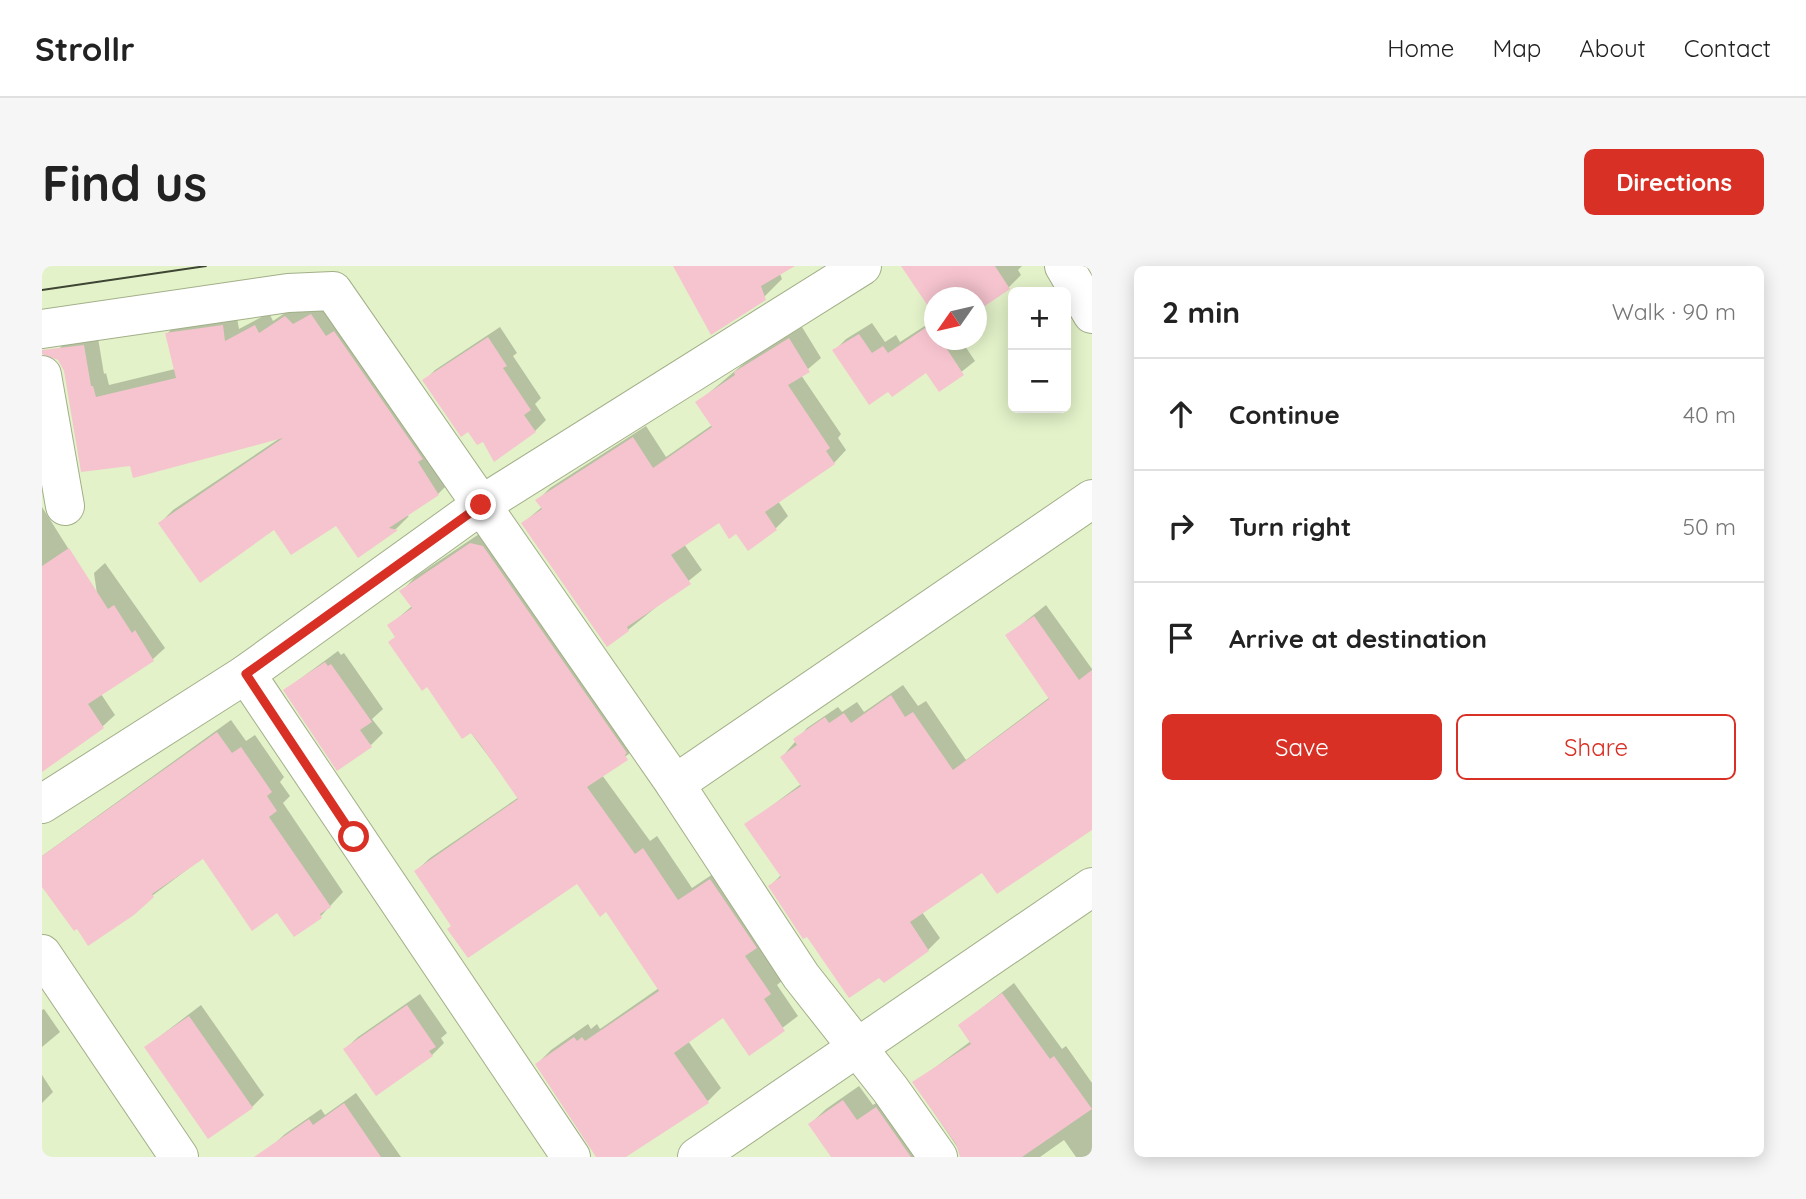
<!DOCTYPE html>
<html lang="en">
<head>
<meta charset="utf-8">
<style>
  :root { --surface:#fff; --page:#f6f6f6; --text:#222; --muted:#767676; --line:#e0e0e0; --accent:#d93025 }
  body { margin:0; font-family:Quicksand,sans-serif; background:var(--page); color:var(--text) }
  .controls { position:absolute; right:21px; top:21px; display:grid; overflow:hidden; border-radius:10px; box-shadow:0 4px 18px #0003 }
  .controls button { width:63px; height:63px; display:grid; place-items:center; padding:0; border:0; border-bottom:2px solid var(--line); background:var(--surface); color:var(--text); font:35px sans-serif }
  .compass { position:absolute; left:882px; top:21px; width:63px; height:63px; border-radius:50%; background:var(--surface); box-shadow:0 4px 18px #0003; rotate:236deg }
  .stop { position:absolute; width:21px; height:21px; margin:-16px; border:5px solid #d93025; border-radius:50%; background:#fff }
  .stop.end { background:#d93025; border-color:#fff; box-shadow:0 2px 7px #0008 }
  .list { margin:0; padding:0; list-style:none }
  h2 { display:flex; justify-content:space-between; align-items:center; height:91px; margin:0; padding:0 28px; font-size:30px }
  h2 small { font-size:23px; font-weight:400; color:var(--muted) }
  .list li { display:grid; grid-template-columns:46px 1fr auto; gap:21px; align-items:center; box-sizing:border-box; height:112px; padding:0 28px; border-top:2px solid var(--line) }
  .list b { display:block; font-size:26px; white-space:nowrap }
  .list em { font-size:23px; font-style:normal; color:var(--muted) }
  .actions { display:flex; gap:14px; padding:21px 28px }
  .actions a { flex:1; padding:16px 0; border:2px solid var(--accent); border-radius:10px; text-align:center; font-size:24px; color:var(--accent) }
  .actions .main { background:var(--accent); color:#fff }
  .icon { flex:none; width:38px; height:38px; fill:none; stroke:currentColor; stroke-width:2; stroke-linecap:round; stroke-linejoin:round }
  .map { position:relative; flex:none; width:1050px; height:891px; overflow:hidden; border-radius:10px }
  header { display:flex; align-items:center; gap:42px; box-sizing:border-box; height:98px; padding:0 35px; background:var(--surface); border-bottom:2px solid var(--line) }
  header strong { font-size:33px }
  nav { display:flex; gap:38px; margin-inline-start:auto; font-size:24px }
  .intro { display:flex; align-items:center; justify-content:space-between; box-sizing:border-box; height:168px; padding:0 42px }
  h1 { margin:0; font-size:49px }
  .button { padding:18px 32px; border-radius:10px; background:var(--accent); color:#fff; font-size:24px; font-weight:700 }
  main { display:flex; gap:42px; padding:0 42px }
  aside { flex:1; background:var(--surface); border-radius:10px; box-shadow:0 4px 18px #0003 }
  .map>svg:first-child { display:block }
</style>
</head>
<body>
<header>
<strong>Strollr</strong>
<nav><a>Home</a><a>Map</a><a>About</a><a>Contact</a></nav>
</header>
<div class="intro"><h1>Find us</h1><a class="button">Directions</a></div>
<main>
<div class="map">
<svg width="1050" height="891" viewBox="0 0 1050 891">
  <rect width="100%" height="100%" fill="#e3f2c9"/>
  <g fill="#0003">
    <polygon points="634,0 740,0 736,3 740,13 722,31 669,67"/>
    <polygon points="891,0 980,0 976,4 979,9 967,21 934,43 934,32 892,32 892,46 872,16"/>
    <polygon points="283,36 409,215 396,228 363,249 367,250 355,262 316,289 295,258 233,262 118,257 131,244 238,172 89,198 23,105 16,84 29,70 55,66 62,108 64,107 67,119 133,103 125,68 138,54 194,46 197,63 227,47 231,55 258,37 265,46"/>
    <polygon points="892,54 892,74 919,74 933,95 898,123 885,104 792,85 804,73 830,57 843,76 854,69 858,76"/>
    <polygon points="458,61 475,87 471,90 499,132 493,138 504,154 493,165 441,173 426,164 382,115 393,104"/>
    <polygon points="760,61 779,92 759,109 799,168 796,172 804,184 792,197 736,235 746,250 734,262 695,266 677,255 642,278 660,304 586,364 481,257 500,241 496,234 508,222 604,160 624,191 670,159 655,137 706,94"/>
    <polygon points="0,241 55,328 52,307 63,297 123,382 111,393 59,428 73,449 61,460 0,504"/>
    <polygon points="443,264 598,479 560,509 608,575 615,570 650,622 683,600 742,713 735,719 756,750 707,787 681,750 646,775 679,822 666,835 495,798 509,784 546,758 549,763 555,758 558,763 617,722 565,643 535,615 411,660 374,605 388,592 477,531 348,359 370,340 360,325 373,311"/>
    <polygon points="1004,339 1050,403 1050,562 940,604 880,646 898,672 886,684 837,709 728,620 740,608 705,558 759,518 740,491 765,462 796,441 800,446 815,436 822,446 861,419 876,440 884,435 924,494 1008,431 965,370"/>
    <polygon points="296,385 299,389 302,387 341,443 330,453 341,467 329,479 243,424"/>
    <polygon points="189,454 204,475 213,469 242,511 238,516 248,530 241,537 301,626 279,650 252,669 236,645 162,591 47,677 0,609 0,590"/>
    <polygon points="972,717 1020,783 1024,780 1050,817 1050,891 1034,891 1022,874 998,891 922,891 872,817 929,775 918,759"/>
    <polygon points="378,728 405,767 399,772 402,777 390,789 303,783 316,771"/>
    <polygon points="159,739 222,829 210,841 104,781"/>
    <polygon points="2,743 18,766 0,781 0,744"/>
    <polygon points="0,809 11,826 0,837"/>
    <polygon points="817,820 831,839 850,827 879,891 791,891 768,858 784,843"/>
    <polygon points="314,827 359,891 239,891 231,879 243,868 279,843 283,849"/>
  </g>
  <g fill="#f6c4cf">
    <polygon points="631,0 753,0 719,20 724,34 669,69"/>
    <polygon points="859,0 953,0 968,23 934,46 934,32 892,32 892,49"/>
    <polygon points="269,48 284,70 292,65 381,193 376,196 397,229 347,262 356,264 316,292 294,260 249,289 232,264 158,317 116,257 241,172 91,212 88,200 39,206 22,105 16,94 0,88 0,84 42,79 49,120 51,120 54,131 134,112 123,67 181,59 183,75 213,59 217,67 243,50 251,58"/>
    <polygon points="889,58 892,74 899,74 922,109 897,126 884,107 850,131 846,126 827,139 790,84 817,68 830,87 841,80 846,87"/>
    <polygon points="446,71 465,100 461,102 489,144 482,149 494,166 452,196 441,176 435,179 426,166 419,171 380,114"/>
    <polygon points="747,72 768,106 746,119 788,182 784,185 793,198 723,246 735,264 706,285 694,268 687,273 677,257 629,289 649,318 585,361 587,365 565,381 479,257 500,243 493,234 591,171 611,202 670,161 653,136 693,109 692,106"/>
    <polygon points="428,277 441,280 585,487 583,489 586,494 545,521 593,588 601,582 636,634 668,613 715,682 703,690 729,728 722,733 743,765 707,790 681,752 632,787 667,837 584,891 554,891 493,798 532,771 535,775 540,771 543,775 617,725 564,646 558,651 535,618 426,692 405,663 409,660 372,605 476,533 438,478 429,467 420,473 385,421 380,425 346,376 353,371 345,359 370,342 357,325"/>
    <polygon points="27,282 66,343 72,339 90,367 93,364 112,395 46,438 62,462 0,506 0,300"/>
    <polygon points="992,350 1037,414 1050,404 1050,564 955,628 940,607 868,656 887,685 842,717 837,712 807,732 765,671 761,673 726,620 739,611 702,558 759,520 738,491 755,479 751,473 783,451 787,457 802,447 809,457 849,429 863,451 871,446 911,504 1007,433 963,369"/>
    <polygon points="283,396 286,400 289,398 330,456 318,464 330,481 295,505 241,424"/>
    <polygon points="175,466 190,487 199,481 230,526 225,530 235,545 227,551 289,641 278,648 280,652 252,671 235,647 210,665 161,593 110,628 112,631 92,649 46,680 35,663 32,665 0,621 0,590"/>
    <polygon points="960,727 1008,793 1012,790 1050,843 980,891 918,891 914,878 870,816 929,778 916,759"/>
    <polygon points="365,739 394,781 387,785 391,790 334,830 301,783"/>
    <polygon points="147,750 211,842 166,873 102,781"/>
    <polygon points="801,834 815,854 834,841 869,891 789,891 766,858"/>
    <polygon points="302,837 339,891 212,891 267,853 271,859"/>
  </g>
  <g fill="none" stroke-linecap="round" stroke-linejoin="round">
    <defs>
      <g id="street">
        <polyline points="1022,0 1050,48"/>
        <polyline points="0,63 246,27 291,25 633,518 759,710 848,823 896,891"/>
        <polyline points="0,109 23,240"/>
        <polyline points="204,408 529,891"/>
        <polyline points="633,518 1050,233"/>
        <polyline points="0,538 204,408 439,239 820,0"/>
        <polyline points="0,688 137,891"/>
      </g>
      <polyline id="secondary" points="655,891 1050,621"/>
    </defs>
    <use href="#street" stroke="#a2af89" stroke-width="40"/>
    <use href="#secondary" stroke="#a2af89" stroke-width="40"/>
    <use href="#street" stroke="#fff" stroke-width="38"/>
    <use href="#secondary" stroke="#fff" stroke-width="38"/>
    <polyline stroke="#3e4532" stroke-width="2" points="0,24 164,0"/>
  </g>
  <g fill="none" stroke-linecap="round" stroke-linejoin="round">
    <polyline stroke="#d93025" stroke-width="9" points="312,571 204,408 439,239"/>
  </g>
</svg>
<div class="controls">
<button>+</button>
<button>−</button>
</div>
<svg class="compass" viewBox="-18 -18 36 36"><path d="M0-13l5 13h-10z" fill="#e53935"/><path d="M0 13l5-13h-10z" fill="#767676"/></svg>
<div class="stop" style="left:312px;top:571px"></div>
<div class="stop end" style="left:439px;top:239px"></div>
</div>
<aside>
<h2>2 min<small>Walk · 90 m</small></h2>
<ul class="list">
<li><svg class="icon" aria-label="ahead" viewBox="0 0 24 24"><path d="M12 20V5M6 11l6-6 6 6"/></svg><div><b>Continue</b></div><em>40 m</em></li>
<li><svg class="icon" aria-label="right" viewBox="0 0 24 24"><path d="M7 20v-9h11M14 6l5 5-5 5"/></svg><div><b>Turn right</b></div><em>50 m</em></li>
<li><svg class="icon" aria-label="arrive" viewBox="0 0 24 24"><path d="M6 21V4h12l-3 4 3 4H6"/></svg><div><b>Arrive at destination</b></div></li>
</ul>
<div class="actions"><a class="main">Save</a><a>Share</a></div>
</aside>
</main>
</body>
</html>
